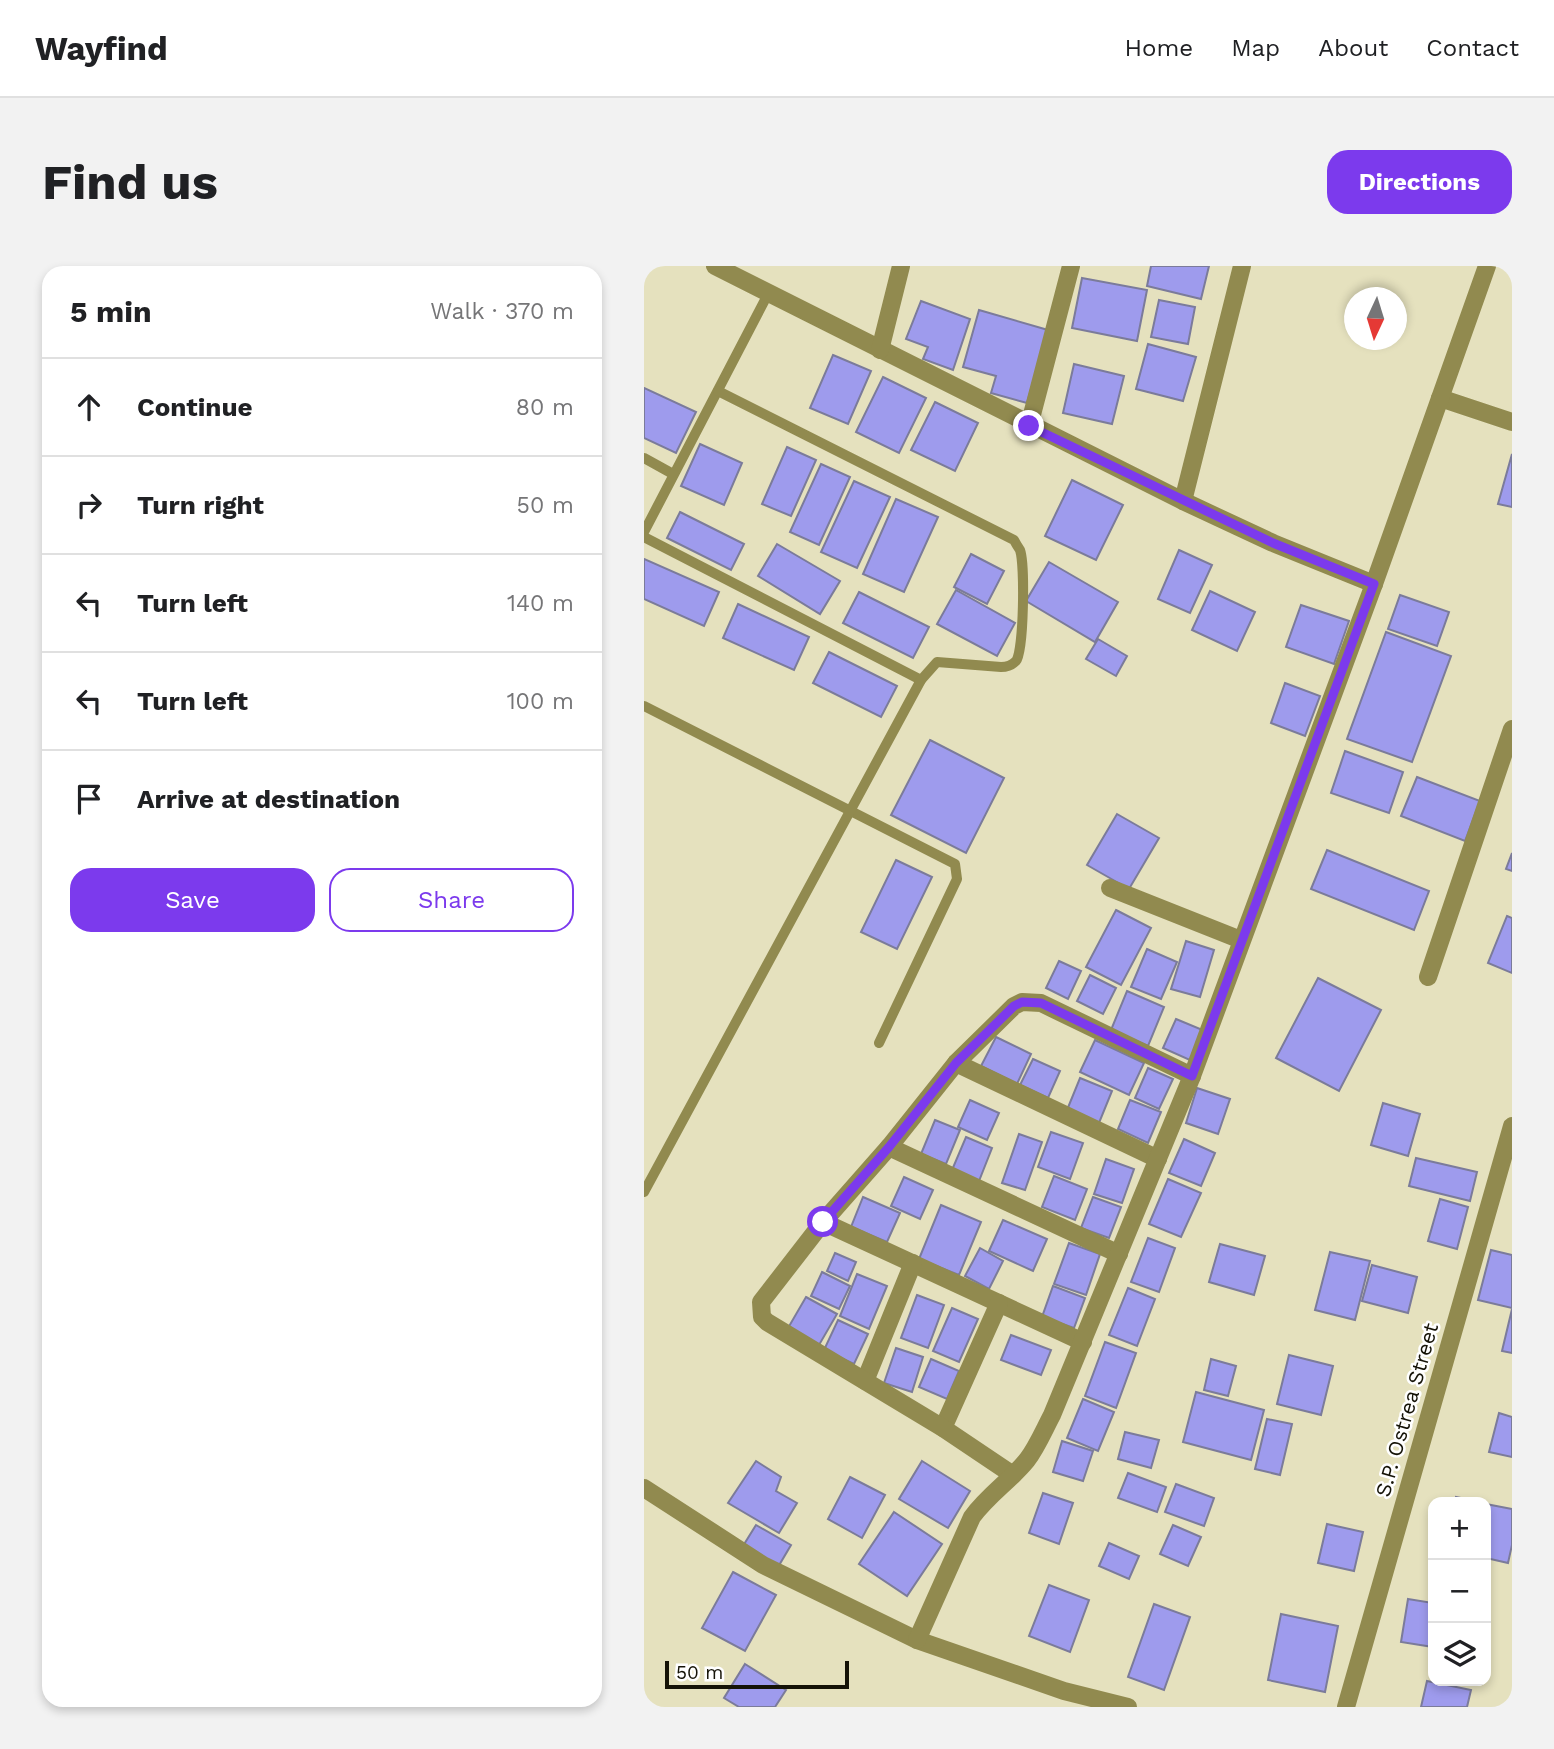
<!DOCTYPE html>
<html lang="en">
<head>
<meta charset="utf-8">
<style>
  :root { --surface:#fff; --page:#f2f2f2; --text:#202124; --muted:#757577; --line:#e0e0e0; --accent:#7c3aed }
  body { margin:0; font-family:"Work Sans",sans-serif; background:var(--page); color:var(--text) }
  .controls { position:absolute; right:21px; bottom:21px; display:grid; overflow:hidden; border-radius:14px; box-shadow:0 4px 10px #0003 }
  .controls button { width:63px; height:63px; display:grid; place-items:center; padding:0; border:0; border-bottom:2px solid var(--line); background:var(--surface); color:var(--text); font:35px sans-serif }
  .compass { position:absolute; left:700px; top:21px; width:63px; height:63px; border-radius:50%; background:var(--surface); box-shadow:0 4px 10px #0003; rotate:184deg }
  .scale { position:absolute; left:21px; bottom:18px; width:184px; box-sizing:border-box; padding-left:7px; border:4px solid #151307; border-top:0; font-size:19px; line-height:24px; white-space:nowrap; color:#151307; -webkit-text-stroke:5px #fff; paint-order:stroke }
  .stop { position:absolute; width:21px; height:21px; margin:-16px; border:5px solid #7c3aed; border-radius:50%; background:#fff }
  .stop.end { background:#7c3aed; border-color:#fff; box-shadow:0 2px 7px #0008 }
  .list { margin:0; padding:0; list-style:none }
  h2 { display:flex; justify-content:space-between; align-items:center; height:91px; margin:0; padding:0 28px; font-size:30px }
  h2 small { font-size:23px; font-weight:400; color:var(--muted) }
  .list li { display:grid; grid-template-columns:46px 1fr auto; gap:21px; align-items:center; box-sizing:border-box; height:98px; padding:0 28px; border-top:2px solid var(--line) }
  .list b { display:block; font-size:26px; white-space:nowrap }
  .list em { font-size:23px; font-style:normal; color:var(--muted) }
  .actions { display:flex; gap:14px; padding:21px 28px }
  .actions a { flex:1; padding:16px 0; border:2px solid var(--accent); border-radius:21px; text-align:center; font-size:24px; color:var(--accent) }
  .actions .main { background:var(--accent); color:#fff }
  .icon { flex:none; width:38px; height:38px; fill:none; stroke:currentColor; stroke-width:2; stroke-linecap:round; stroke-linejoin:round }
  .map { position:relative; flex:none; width:868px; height:1441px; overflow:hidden; border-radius:21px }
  header { display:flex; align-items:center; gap:42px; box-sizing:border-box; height:98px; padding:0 35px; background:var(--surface); border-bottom:2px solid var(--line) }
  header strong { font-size:33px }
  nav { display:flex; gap:38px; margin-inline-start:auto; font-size:24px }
  .intro { display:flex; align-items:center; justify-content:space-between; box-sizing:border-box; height:168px; padding:0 42px }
  h1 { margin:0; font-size:49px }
  .button { padding:18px 32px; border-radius:21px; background:var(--accent); color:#fff; font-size:24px; font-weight:700 }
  main { display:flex; gap:42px; padding:0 42px }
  aside { flex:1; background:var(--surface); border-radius:21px; box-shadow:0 4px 10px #0003 }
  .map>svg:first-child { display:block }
</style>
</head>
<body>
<header>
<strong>Wayfind</strong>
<nav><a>Home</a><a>Map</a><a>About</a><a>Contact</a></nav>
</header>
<div class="intro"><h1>Find us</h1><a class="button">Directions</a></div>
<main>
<aside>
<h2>5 min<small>Walk · 370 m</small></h2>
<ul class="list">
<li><svg class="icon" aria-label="ahead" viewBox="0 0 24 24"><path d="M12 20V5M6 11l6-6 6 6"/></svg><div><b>Continue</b></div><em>80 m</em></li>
<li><svg class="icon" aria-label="right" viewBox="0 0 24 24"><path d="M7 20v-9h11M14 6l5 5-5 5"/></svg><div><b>Turn right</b></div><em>50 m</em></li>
<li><svg class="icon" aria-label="left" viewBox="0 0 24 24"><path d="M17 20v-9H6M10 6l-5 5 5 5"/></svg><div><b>Turn left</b></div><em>140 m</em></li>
<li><svg class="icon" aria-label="left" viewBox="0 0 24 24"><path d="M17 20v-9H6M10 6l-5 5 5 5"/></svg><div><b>Turn left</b></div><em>100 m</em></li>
<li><svg class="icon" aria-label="arrive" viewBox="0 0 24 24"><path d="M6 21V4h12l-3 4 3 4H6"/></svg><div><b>Arrive at destination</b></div></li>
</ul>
<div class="actions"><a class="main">Save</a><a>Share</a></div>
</aside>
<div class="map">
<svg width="868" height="1441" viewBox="0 0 868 1441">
  <rect width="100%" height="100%" fill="#e5e1be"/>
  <g fill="#9e9bed" stroke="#7b7b9a" stroke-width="2">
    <polygon points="507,0 565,0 557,33 503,20"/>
    <polygon points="438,12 503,24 493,75 428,62"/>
    <polygon points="515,34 551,41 544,78 507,71"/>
    <polygon points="277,35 326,53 309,104 279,93 284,81 262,73"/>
    <polygon points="335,44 404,64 383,137 347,127 352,110 319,101"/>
    <polygon points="504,78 552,91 539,135 492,123"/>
    <polygon points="189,89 227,105 204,158 166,142"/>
    <polygon points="430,98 480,110 468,158 419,147"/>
    <polygon points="239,111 282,132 255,187 212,166"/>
    <polygon points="0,122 52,146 32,187 0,172"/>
    <polygon points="291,136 334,157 311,205 267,184"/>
    <polygon points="56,178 98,197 80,239 37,220"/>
    <polygon points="143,181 172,194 147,250 118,238"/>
    <polygon points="868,188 868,241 854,238"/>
    <polygon points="177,198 206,211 175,279 146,266"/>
    <polygon points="428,214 479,239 452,294 401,270"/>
    <polygon points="210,215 246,231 213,302 177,286"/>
    <polygon points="252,233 294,251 260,326 219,308"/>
    <polygon points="36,246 100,278 87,304 23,272"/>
    <polygon points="133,278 196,315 176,348 114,310"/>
    <polygon points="535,284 568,299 546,347 514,333"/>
    <polygon points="327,288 360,305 343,338 310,321"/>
    <polygon points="0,293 75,326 60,360 0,333"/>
    <polygon points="405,296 474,336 451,376 382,335"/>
    <polygon points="312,324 371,357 353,390 293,358"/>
    <polygon points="566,325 611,346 593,385 548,364"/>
    <polygon points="215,326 285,361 269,392 199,357"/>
    <polygon points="756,329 805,346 793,380 744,363"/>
    <polygon points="94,338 165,371 150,404 79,372"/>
    <polygon points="657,339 705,355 690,398 642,381"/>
    <polygon points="742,366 807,390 768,496 703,473"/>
    <polygon points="454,373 483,390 472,410 442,393"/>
    <polygon points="185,386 253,420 237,451 169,417"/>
    <polygon points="641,417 676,430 661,470 627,457"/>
    <polygon points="286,474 360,512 322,587 247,549"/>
    <polygon points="701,485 759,506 745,547 687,527"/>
    <polygon points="773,511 836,535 821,575 757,550"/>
    <polygon points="473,548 515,572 485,623 443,599"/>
    <polygon points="683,584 785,625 770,664 667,623"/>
    <polygon points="868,587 868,605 862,603"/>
    <polygon points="252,594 288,611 253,683 217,666"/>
    <polygon points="472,644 507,662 477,719 442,701"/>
    <polygon points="863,650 868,652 868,707 844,697"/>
    <polygon points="542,675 570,684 556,731 527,723"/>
    <polygon points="503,683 533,696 517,733 487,721"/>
    <polygon points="415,695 437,705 424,733 402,722"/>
    <polygon points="446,709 472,722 459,748 433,735"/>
    <polygon points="674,712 737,744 695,825 632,792"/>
    <polygon points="483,725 520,741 504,780 467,764"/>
    <polygon points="532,753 561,765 548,795 519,782"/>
    <polygon points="352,771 387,788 373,818 337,800"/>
    <polygon points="451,774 500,797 485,829 436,806"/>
    <polygon points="389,793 416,805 404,832 376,819"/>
    <polygon points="504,802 529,813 515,843 491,832"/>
    <polygon points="436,812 468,825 455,857 423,844"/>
    <polygon points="553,822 586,833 574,868 542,857"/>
    <polygon points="326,834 355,847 343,874 314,861"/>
    <polygon points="486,834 517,846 504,877 474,863"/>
    <polygon points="739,837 776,848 764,890 727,879"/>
    <polygon points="291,854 316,864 302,898 277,888"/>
    <polygon points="407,866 439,877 426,913 394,901"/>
    <polygon points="375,868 398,876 381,924 358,917"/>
    <polygon points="322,871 348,882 335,915 308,904"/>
    <polygon points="540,873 571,887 557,920 525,907"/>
    <polygon points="772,892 833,906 826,935 765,920"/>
    <polygon points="462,893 490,903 478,937 450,928"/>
    <polygon points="410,910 443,923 431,954 398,941"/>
    <polygon points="260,911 289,924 276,953 247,940"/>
    <polygon points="524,913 557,927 537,971 505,958"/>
    <polygon points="219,931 256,947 243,976 207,961"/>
    <polygon points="449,931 477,941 465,972 437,962"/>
    <polygon points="796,933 824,941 813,983 784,975"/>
    <polygon points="297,939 337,956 315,1009 275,993"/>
    <polygon points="359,954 403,973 389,1005 345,985"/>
    <polygon points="504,972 531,982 515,1026 487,1016"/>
    <polygon points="425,977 456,988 442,1029 410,1018"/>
    <polygon points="576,978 621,990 610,1029 565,1016"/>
    <polygon points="336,982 359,995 345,1023 321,1010"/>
    <polygon points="847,984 868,989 868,1042 834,1034"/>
    <polygon points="686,986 726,995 711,1054 671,1044"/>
    <polygon points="191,987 212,996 204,1015 183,1005"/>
    <polygon points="728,999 773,1011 764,1047 718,1035"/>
    <polygon points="178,1006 206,1020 195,1043 167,1030"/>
    <polygon points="213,1008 243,1020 225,1063 196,1050"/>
    <polygon points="409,1020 441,1032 430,1062 398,1051"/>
    <polygon points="484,1022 511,1033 493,1080 465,1069"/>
    <polygon points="273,1029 300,1039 284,1082 257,1072"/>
    <polygon points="162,1031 193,1048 175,1079 144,1062"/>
    <polygon points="308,1042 334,1053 315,1096 289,1085"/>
    <polygon points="868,1043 868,1087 858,1085"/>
    <polygon points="194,1054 224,1068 210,1098 180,1084"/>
    <polygon points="367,1069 407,1084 397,1109 357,1094"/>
    <polygon points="461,1076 492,1087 472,1142 441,1130"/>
    <polygon points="252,1082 279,1091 268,1126 240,1117"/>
    <polygon points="645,1089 689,1100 677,1149 633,1138"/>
    <polygon points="287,1093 315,1105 303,1133 275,1121"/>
    <polygon points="567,1093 592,1100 584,1130 560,1124"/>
    <polygon points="552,1126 620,1144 607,1194 539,1176"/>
    <polygon points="439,1133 470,1146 454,1185 423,1172"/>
    <polygon points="855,1147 868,1151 868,1191 845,1186"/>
    <polygon points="623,1153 648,1158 636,1209 611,1203"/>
    <polygon points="481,1166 515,1174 507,1202 474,1193"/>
    <polygon points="418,1175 449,1185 439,1215 409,1206"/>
    <polygon points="112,1195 137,1211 132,1225 153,1237 135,1267 84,1237"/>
    <polygon points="278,1195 326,1225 304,1262 255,1233"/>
    <polygon points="484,1207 522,1221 513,1246 474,1232"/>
    <polygon points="206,1211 241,1229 218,1272 184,1253"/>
    <polygon points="532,1218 570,1232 560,1260 521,1246"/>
    <polygon points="399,1227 429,1237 415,1278 385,1267"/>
    <polygon points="812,1231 836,1236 811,1236"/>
    <polygon points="842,1238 868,1243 868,1279 864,1297 842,1292"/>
    <polygon points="250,1246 298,1278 263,1330 215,1298"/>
    <polygon points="683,1258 719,1266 710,1305 674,1297"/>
    <polygon points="112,1259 147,1279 134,1301 99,1280"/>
    <polygon points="529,1259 557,1271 544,1300 516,1288"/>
    <polygon points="465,1277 495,1290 485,1313 455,1300"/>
    <polygon points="89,1306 132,1329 101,1385 58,1362"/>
    <polygon points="405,1319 445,1334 426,1386 385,1370"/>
    <polygon points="764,1333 789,1337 789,1381 757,1376"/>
    <polygon points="510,1338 546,1351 520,1424 484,1411"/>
    <polygon points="637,1348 694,1360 681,1426 624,1414"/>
    <polygon points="101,1398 142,1424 131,1441 95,1441 80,1432"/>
    <polygon points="783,1415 827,1424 823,1441 777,1441"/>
  </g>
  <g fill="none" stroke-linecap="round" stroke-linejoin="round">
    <g stroke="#918a4f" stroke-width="10">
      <polyline points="0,192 29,208"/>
      <polyline points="0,266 124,28"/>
      <polyline points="0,271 277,414"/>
      <polyline points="0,440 311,598 313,613 235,777"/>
      <path d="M0 926 277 414 293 396 357 401C363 401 367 400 372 395 380 385 381 298 376 284 374 281 372 278 370 274L74 125"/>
    </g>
    <g stroke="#918a4f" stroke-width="18">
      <polyline points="71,0 539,235 629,277 730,318"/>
      <polyline points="236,84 257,0"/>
      <polyline points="796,132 868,156"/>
      <polyline points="385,160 427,0"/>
      <polyline points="539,235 598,0"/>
      <polyline points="466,622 597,674"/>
      <polyline points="784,711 868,463"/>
      <polyline points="312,797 514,893"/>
      <polyline points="245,881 475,988"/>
      <polyline points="179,956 439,1076"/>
      <polyline points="221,1115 269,997"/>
      <polyline points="299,1162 355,1037"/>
      <polyline points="369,1209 299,1162 123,1056 118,1051 117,1036 179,956 245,881 312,797 370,740 378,736 397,737 548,810"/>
      <polyline points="0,1222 119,1299 273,1374 420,1425 484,1441"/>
      <path d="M273 1374 328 1251C345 1228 366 1215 383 1194 393 1181 400 1164 408 1149L548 810 730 318 843 0"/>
      <polyline points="702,1441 868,860"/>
    </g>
  </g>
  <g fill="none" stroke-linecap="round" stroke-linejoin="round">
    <polyline stroke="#7c3aed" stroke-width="9" points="179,956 245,881 312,797 370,740 378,736 397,737 548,810 730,318 629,277 385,160"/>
  </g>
  <g text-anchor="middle" stroke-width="5" stroke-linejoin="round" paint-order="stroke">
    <g font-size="21" fill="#151307" stroke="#fff">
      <text transform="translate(763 1144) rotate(-74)" y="7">S.P. Ostrea Street</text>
    </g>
  </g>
</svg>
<div class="controls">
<button>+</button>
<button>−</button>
<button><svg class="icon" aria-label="layers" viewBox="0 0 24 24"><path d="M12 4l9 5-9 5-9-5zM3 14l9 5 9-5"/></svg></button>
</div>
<svg class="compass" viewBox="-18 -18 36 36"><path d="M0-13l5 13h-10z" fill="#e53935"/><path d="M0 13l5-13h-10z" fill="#757577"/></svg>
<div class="scale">50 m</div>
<div class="stop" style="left:179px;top:956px"></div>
<div class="stop end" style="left:385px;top:160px"></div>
</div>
</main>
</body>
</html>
